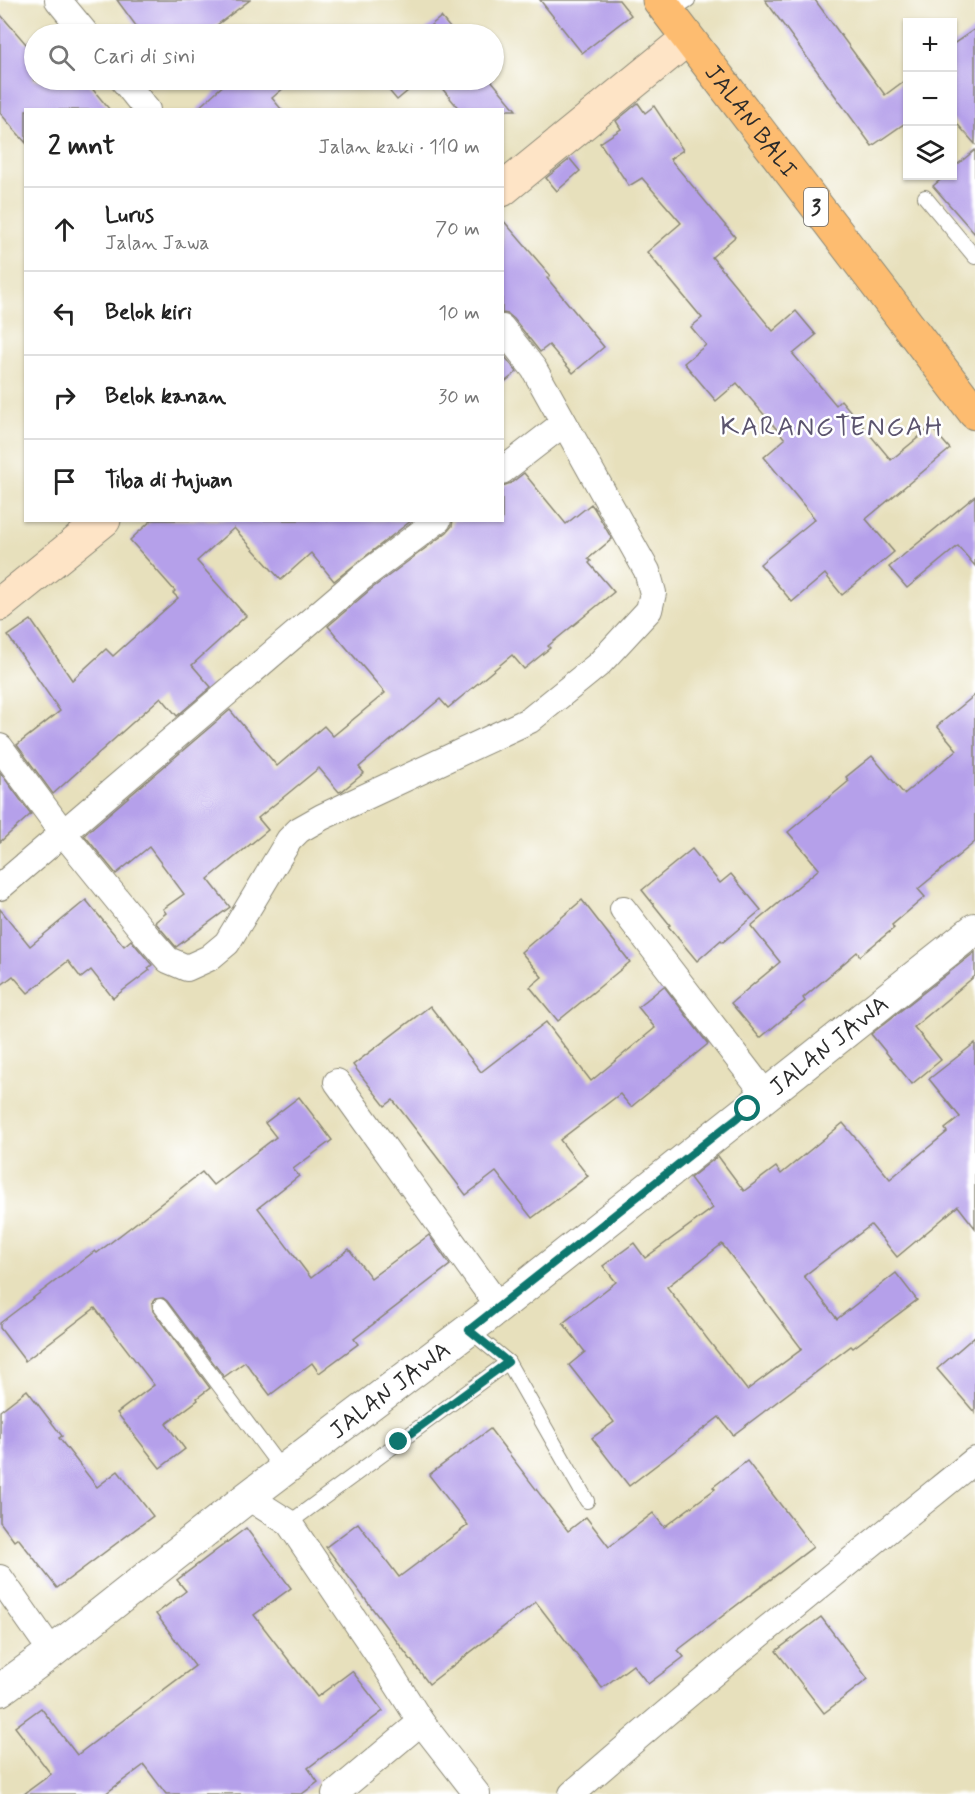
<!DOCTYPE html>
<html lang="id">
<head>
<meta charset="utf-8">
<style>
  :root { --surface:#fff; --page:#f2f2f2; --text:#222; --muted:#767676; --line:#e0e0e0 }
  body { margin:0; font-family:Mynerve,sans-serif; background:var(--page); color:var(--text) }
  .controls { position:absolute; right:18px; top:18px; display:grid; overflow:hidden; border-radius:0px; box-shadow:0 2px 4px #0004 }
  .controls button { width:54px; height:54px; display:grid; place-items:center; padding:0; border:0; border-bottom:2px solid var(--line); background:var(--surface); color:var(--text); font:30px sans-serif }
  .stop { position:absolute; width:18px; height:18px; margin:-14px; border:4px solid #0f766e; border-radius:50%; background:#fff }
  .stop.end { background:#0f766e; border-color:#fff; box-shadow:0 2px 6px #0008 }
  .list { margin:0; padding:0; list-style:none }
  h2 { display:flex; justify-content:space-between; align-items:center; height:78px; margin:0; padding:0 24px; font-size:26px }
  h2 small { font-size:20px; font-weight:400; color:var(--muted) }
  .list li { display:grid; grid-template-columns:39px 1fr auto; gap:18px; align-items:center; box-sizing:border-box; height:84px; padding:0 24px; border-top:2px solid var(--line) }
  .list b { display:block; font-size:22px; white-space:nowrap }
  .list p { margin:0; font-size:20px; white-space:nowrap; color:var(--muted) }
  .list em { font-size:20px; font-style:normal; color:var(--muted) }
  .icon { flex:none; width:33px; height:33px; fill:none; stroke:currentColor; stroke-width:2; stroke-linecap:round; stroke-linejoin:round }
  .map { position:relative; flex:none; width:975px; height:1794px; overflow:hidden }
  .search { position:absolute; background:var(--surface); box-shadow:0 2px 4px #0004; left:24px; top:24px; width:480px; height:66px; display:flex; align-items:center; gap:15px; box-sizing:border-box; padding:0 21px; border-radius:33px; color:var(--muted); font-size:22px }
  .panel { position:absolute; background:var(--surface); box-shadow:0 2px 4px #0004; left:24px; top:108px; width:480px; height:414px; border-radius:0px }
  .map>svg:first-child { display:block }
</style>
</head>
<body>
<div class="map">
<svg width="975" height="1794" viewBox="0 0 975 1794">
  <rect width="100%" height="100%" fill="#fff"/>
  <filter id="ink" filterUnits="userSpaceOnUse"><feTurbulence type="fractalNoise" baseFrequency=".0167" numOctaves="2"/><feDisplacementMap in="SourceGraphic" scale="12" xChannelSelector="R" yChannelSelector="G"/><feConvolveMatrix kernelMatrix="1 2 1 2 8 2 1 2 1" color-interpolation-filters="sRGB"/></filter>
  <filter id="wash" filterUnits="userSpaceOnUse"><feTurbulence type="fractalNoise" baseFrequency=".008" numOctaves="4" result="noise"/><feDisplacementMap in="SourceGraphic" scale="24" xChannelSelector="R" yChannelSelector="G"/><feGaussianBlur stdDeviation="1.35" result="paint"/><feColorMatrix in="noise" values="0 0 0 0 0 0 0 0 0 0 0 0 0 0 0 0 0 1.4 0 .05"/><feComposite in="paint" operator="in"/></filter>
  <g filter="url(#wash)">
    <rect width="100%" height="100%" fill="#e7e0bc"/>
    <g id="blocks">
      <g fill="#b5a0ea" fill-rule="evenodd">
        <polygon points="117,0 250,0 205,34 142,34"/>
        <polygon points="540,0 619,0 631,15 582,53"/>
        <polygon points="765,0 815,0 885,95 908,78 908,121 872,146"/>
        <polygon points="0,14 26,44 34,37 34,80 85,80 110,110 26,110 26,143 0,113"/>
        <polygon points="441,17 455,34 420,34"/>
        <polygon points="975,29 975,144 952,118 952,45"/>
        <polygon points="229,80 293,80 272,98 282,110 196,110"/>
        <polygon points="380,80 421,80 397,100"/>
        <polygon points="435,80 491,80 516,110 460,110"/>
        <polygon points="638,103 645,113 654,106 683,150 670,159 735,237 712,257 773,331 796,311 816,335 793,354 836,405 841,400 891,460 931,427 950,449 866,519 894,552 842,595 825,574 792,602 760,564 815,519 764,457 785,439 737,383 716,401 684,363 706,345 691,327 702,318 647,252 681,223 642,178 629,186 600,143 621,129 616,121"/>
        <polygon points="975,150 975,234 933,186 945,176 952,176 952,169"/>
        <polygon points="570,159 580,171 557,191 546,178"/>
        <polygon points="502,219 550,275 547,278 604,347 573,373 549,345 540,352 514,319 508,314 502,313"/>
        <polygon points="502,353 517,372 502,384"/>
        <polygon points="524,473 566,524 591,504 594,508 612,539 588,559 591,561 589,563 614,592 548,646 550,648 524,669 512,655 448,708 440,699 359,767 364,773 342,791 339,792 319,768 258,818 268,830 208,879 230,907 176,947 155,922 166,913 163,909 184,894 149,847 116,874 84,835 230,710 277,766 324,726 333,736 385,693 328,626 371,589 447,532 452,526 453,520 502,520 502,486 511,483"/>
        <polygon points="975,496 975,566 958,546 907,588 889,567"/>
        <polygon points="152,520 412,520 334,581 311,553 281,580 234,528 197,561 246,616 192,665 211,687 177,716 161,697 53,794 17,745 60,711 8,636 31,620 72,680 106,649 113,656 178,598 173,593 175,591 130,540"/>
        <polygon points="975,695 975,842 918,889 925,897 892,925 894,928 860,956 857,952 803,998 805,1001 760,1038 731,1003 780,962 751,926 819,869 788,832 849,781 846,777 872,756 904,794 957,750 937,726"/>
        <polygon points="0,772 31,814 0,842"/>
        <polygon points="692,849 720,883 731,874 761,910 723,942 721,940 697,961 668,926 670,925 642,890"/>
        <polygon points="86,900 124,946 131,940 152,965 148,968 150,970 113,998 91,970 81,978 68,961 28,993 13,976 0,986 0,909 30,946"/>
        <polygon points="582,900 630,962 558,1021 530,987 542,977 521,952"/>
        <polygon points="975,952 975,976 914,1027 941,1060 912,1084 871,1034"/>
        <polygon points="664,986 708,1044 631,1107 620,1094 560,1140 588,1176 532,1218 496,1172 466,1195 393,1100 385,1106 353,1065 430,1006 481,1072 546,1022 591,1081 655,1028 638,1007"/>
        <path d="M975 1043V1228L958 1206 897 1257 871 1225 804 1276 837 1319 896 1273 917 1300 853 1348 851 1346 733 1435 719 1417 629 1486 592 1438 614 1422 569 1365 585 1352 563 1323 616 1282 603 1266 634 1243 645 1258 713 1208 690 1178 718 1156 744 1191 776 1167 781 1174 843 1123 890 1179 947 1132 945 1129 960 1117 929 1079ZM722 1244 802 1349 747 1390 667 1287Z"/>
        <polygon points="299,1097 332,1140 293,1169 299,1176 258,1208 311,1278 349,1249 371,1278 429,1235 450,1265 354,1339 358,1344 319,1373 312,1363 270,1395 245,1362 224,1377 167,1301 163,1298 155,1299 152,1303 153,1311 210,1388 197,1398 198,1400 166,1424 185,1449 160,1468 117,1413 154,1385 95,1308 25,1361 0,1328 0,1323 95,1251 97,1253 202,1172 213,1185 276,1137 265,1123"/>
        <polygon points="975,1336 975,1413 937,1369"/>
        <polygon points="27,1390 62,1436 59,1438 97,1487 118,1471 153,1516 57,1588 18,1538 14,1541 0,1522 0,1411"/>
        <polygon points="490,1429 568,1531 586,1517 609,1547 653,1513 664,1527 715,1489 713,1487 747,1461 813,1547 678,1650 684,1657 648,1684 633,1665 602,1688 536,1602 429,1684 326,1547 358,1523 399,1577 468,1525 429,1475"/>
        <polygon points="246,1528 291,1588 254,1615 317,1697 352,1671 383,1711 308,1768 318,1782 302,1794 166,1794 144,1765 105,1794 24,1794 51,1774 15,1727 41,1708 77,1755 195,1666 156,1614 186,1591 177,1580"/>
        <polygon points="821,1617 868,1679 824,1713 776,1651"/>
      </g>
    </g>
  </g>
  <g filter="url(#ink)">
    <use href="#blocks" fill-opacity="0" stroke="#898674" stroke-width="1.5"/>
    <g fill="none" stroke-linecap="round" stroke-linejoin="round">
      <defs>
        <g id="service">
          <polyline points="668,13 688,0"/>
          <polyline points="925,197 975,257"/>
          <polyline points="160,1306 283,1471"/>
          <polyline points="469,1330 508,1362 587,1501"/>
          <polyline points="289,1523 508,1362"/>
        </g>
        <g id="minor">
          <polyline points="58,0 86,34"/>
          <polyline points="123,80 147,110"/>
          <polyline points="502,471 564,423"/>
          <polyline points="0,747 64,834 146,935 168,960 187,968 209,958 227,943 289,840 299,830 322,817 530,720 599,664 649,610 653,593 647,571 534,369 502,328"/>
          <polyline points="0,887 362,577 438,520"/>
          <polyline points="623,909 766,1095"/>
          <polyline points="337,1082 499,1307"/>
          <polyline points="248,1497 289,1523 379,1656 421,1722 477,1794"/>
          <polyline points="0,1578 52,1652"/>
          <polyline points="335,1794 421,1722"/>
          <path d="M572 1794C703 1679 839 1570 975 1460"/>
        </g>
        <g id="tertiary">
          <path id="s1" d="M0 1690 52 1652 248 1497 499 1307 975 929"/>
        </g>
        <g id="secondary">
          <polyline points="502,190 687,39"/>
          <polyline points="0,604 104,520"/>
        </g>
        <g id="trunk">
          <path id="s2" d="M659 0 975 413"/>
        </g>
      </defs>
      <use href="#service" stroke="#898674" stroke-width="16"/>
      <use href="#minor" stroke="#898674" stroke-width="28"/>
      <use href="#tertiary" stroke="#898674" stroke-width="34"/>
      <use href="#secondary" stroke="#898674" stroke-width="35"/>
      <use href="#trunk" stroke="#898674" stroke-width="35"/>
      <use href="#service" stroke="#fff" stroke-width="14"/>
      <use href="#minor" stroke="#fff" stroke-width="26"/>
      <use href="#tertiary" stroke="#fff" stroke-width="32"/>
      <use href="#secondary" stroke="#fee4c6" stroke-width="33"/>
      <use href="#trunk" stroke="#fdbc70" stroke-width="33"/>
    </g>
  </g>
  <g fill="none" stroke-linecap="round" stroke-linejoin="round" filter="url(#ink)">
    <polyline stroke="#0f766e" stroke-width="8" points="399,1442 508,1362 469,1330 748,1109"/>
  </g>
  <g text-anchor="middle" stroke-width="5" stroke-linejoin="round" paint-order="stroke">
    <rect fill="#fff" stroke="#6b6b6b" stroke-width="1.5" x="804" y="188" width="24" height="38" rx="4.5"/>
    <g font-size="22" font-weight="bold" fill="#2b2b2b">
      <text x="816" y="215">3</text>
    </g>
    <g font-size="24" fill="#2b2b2b" stroke="#fff">
      <text dy="8" stroke="none"><textPath href="#s2" startOffset="152">JALAN BALI</textPath></text>
      <text dy="8" stroke="none"><textPath href="#s1" startOffset="1050">JALAN JAWA</textPath></text>
      <text dy="8" stroke="none"><textPath href="#s1" startOffset="492">JALAN JAWA</textPath></text>
    </g>
    <g font-size="27" letter-spacing="1.5" fill="#5b546e" stroke="#fff">
      <text x="832" y="435">KARANGTENGAH</text>
    </g>
  </g>
</svg>
<div class="controls">
<button>+</button>
<button>−</button>
<button><svg class="icon" aria-label="layers" viewBox="0 0 24 24"><path d="M12 4l9 5-9 5-9-5zM3 14l9 5 9-5"/></svg></button>
</div>
<div class="stop" style="left:748px;top:1109px"></div>
<div class="stop end" style="left:399px;top:1442px"></div>
<div class="search"><svg class="icon" aria-label="search" viewBox="0 0 24 24"><circle cx="10" cy="10" r="6"/><path d="M15 15l6 6"/></svg>Cari di sini</div>
<section class="panel">
<h2>2 mnt<small>Jalan kaki · 110 m</small></h2>
<ul class="list">
<li><svg class="icon" aria-label="ahead" viewBox="0 0 24 24"><path d="M12 20V5M6 11l6-6 6 6"/></svg><div><b>Lurus</b><p>Jalan Jawa</p></div><em>70 m</em></li>
<li><svg class="icon" aria-label="left" viewBox="0 0 24 24"><path d="M17 20v-9H6M10 6l-5 5 5 5"/></svg><div><b>Belok kiri</b></div><em>10 m</em></li>
<li><svg class="icon" aria-label="right" viewBox="0 0 24 24"><path d="M7 20v-9h11M14 6l5 5-5 5"/></svg><div><b>Belok kanan</b></div><em>30 m</em></li>
<li><svg class="icon" aria-label="arrive" viewBox="0 0 24 24"><path d="M6 21V4h12l-3 4 3 4H6"/></svg><div><b>Tiba di tujuan</b></div></li>
</ul>
</section>
</div>
</body>
</html>
